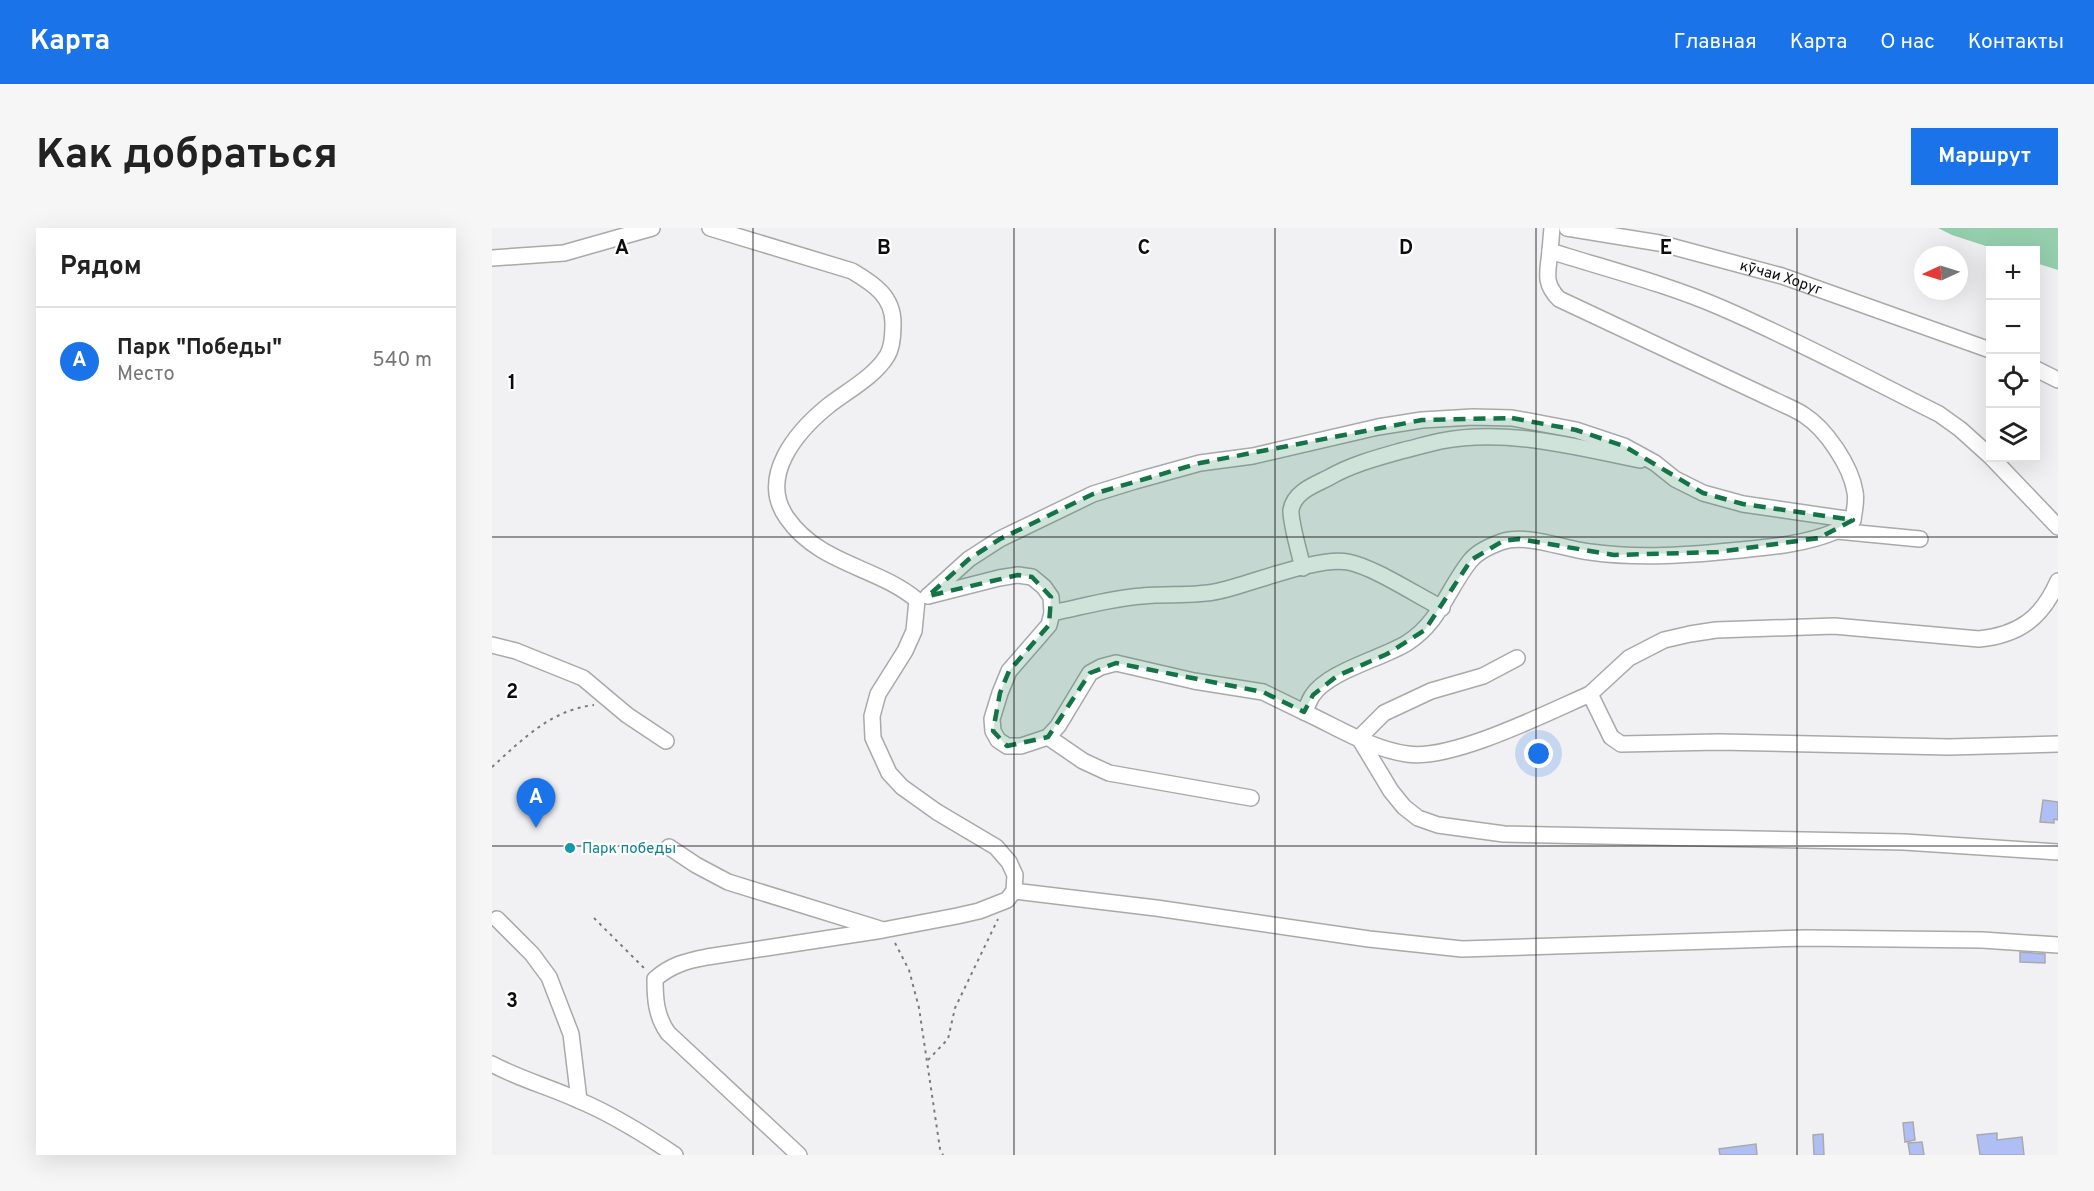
<!DOCTYPE html>
<html lang="ru">
<head>
<meta charset="utf-8">
<style>
  :root { --surface:#fff; --page:#f6f6f6; --text:#222; --muted:#767676; --line:#e0e0e0; --accent:#1a73e8 }
  body { margin:0; font-family:Overpass,sans-serif; background:var(--page); color:var(--text) }
  .controls { position:absolute; right:18px; top:18px; display:grid; overflow:hidden; border-radius:0px; box-shadow:0 6px 24px #0002 }
  .controls button { width:54px; height:54px; display:grid; place-items:center; padding:0; border:0; border-bottom:2px solid var(--line); background:var(--surface); color:var(--text); font:30px sans-serif }
  .compass { position:absolute; left:1422px; top:18px; width:54px; height:54px; border-radius:50%; background:var(--surface); box-shadow:0 6px 24px #0002; rotate:266deg }
  .you { position:absolute; left:1047px; top:526px; width:21px; height:21px; margin:-15px; border:4px solid #fff; border-radius:50%; background:#1a73e8; box-shadow:0 0 0 9px #1a73e833 }
  .badge { display:grid; place-items:center; width:39px; height:39px; border-radius:50%; background:var(--accent); color:#fff; font-size:20px; font-weight:700 }
  .pin { position:absolute; translate:-50% -50px; filter:drop-shadow(0 2px 3px #0008) }
  .pin::after { content:''; position:absolute; top:32px; width:21px; height:18px; background:inherit; clip-path:polygon(0 0,100% 0,50% 100%) }
  .list { margin:0; padding:0; list-style:none }
  h2 { display:flex; justify-content:space-between; align-items:center; height:78px; margin:0; padding:0 24px; font-size:26px }
  h2 small { font-size:20px; font-weight:400; color:var(--muted) }
  .list li { display:grid; grid-template-columns:39px 1fr auto; gap:18px; align-items:center; box-sizing:border-box; height:108px; padding:0 24px; border-top:2px solid var(--line) }
  .list b { display:block; font-size:22px; white-space:nowrap }
  .list p { margin:0; font-size:20px; white-space:nowrap; color:var(--muted) }
  .list em { font-size:20px; font-style:normal; color:var(--muted) }
  .icon { flex:none; width:33px; height:33px; fill:none; stroke:currentColor; stroke-width:2; stroke-linecap:round; stroke-linejoin:round }
  .map { position:relative; flex:none; width:1566px; height:927px; overflow:hidden; border-radius:0px }
  header { display:flex; align-items:center; gap:36px; box-sizing:border-box; height:84px; padding:0 30px; background:var(--accent); color:#fff }
  header strong { font-size:28px }
  nav { display:flex; gap:33px; margin-inline-start:auto; font-size:21px }
  .intro { display:flex; align-items:center; justify-content:space-between; box-sizing:border-box; height:144px; padding:0 36px }
  h1 { margin:0; font-size:42px }
  .button { padding:15px 27px; border-radius:0px; background:var(--accent); color:#fff; font-size:21px; font-weight:700 }
  main { display:flex; gap:36px; padding:0 36px }
  aside { flex:1; background:var(--surface); border-radius:0px; box-shadow:0 6px 24px #0002 }
  .map>svg:first-child { display:block }
</style>
</head>
<body>
<header>
<strong>Карта</strong>
<nav><a>Главная</a><a>Карта</a><a>О нас</a><a>Контакты</a></nav>
</header>
<div class="intro"><h1>Как добраться</h1><a class="button">Маршрут</a></div>
<main>
<aside>
<h2>Рядом<small></small></h2>
<ul class="list">
<li><span class="badge">A</span><div><b>Парк &quot;Победы&quot;</b><p>Место</p></div><em>540 m</em></li>
</ul>
</aside>
<div class="map">
<svg width="1566" height="927" viewBox="0 0 1566 927">
  <rect width="100%" height="100%" fill="#f1f1f3"/>
  <polygon fill="#94cead" points="1446,0 1566,0 1566,42 1544,35 1544,22 1506,22 1460,7"/>
  <g fill="#afbef5" stroke="#aaaaab" stroke-width="1.5">
    <polygon points="1551,572 1566,574 1566,592 1562,591 1562,595 1548,594"/>
    <polygon points="1528,724 1553,726 1553,735 1528,734"/>
    <polygon points="1421,894 1423,912 1413,914 1411,895"/>
    <polygon points="1505,905 1505,912 1530,909 1532,927 1488,927 1485,907"/>
    <polygon points="1331,906 1332,927 1322,927 1321,907"/>
    <polygon points="1430,914 1432,927 1418,927 1416,915"/>
    <polygon points="1264,916 1265,927 1228,927 1227,921"/>
  </g>
  <g fill="none" stroke-linecap="round" stroke-linejoin="round">
    <defs>
      <g id="minor">
        <path d="M218 0 360 43C382 56 402 69 401 97 401 106 400 120 395 128 382 149 355 163 336 178 304 204 266 249 295 290 328 337 384 338 425 372"/>
        <path id="s1" d="M1075 0 1167 15 1290 48 1498 122"/>
        <polyline points="1058,23 1060,0"/>
        <polyline points="0,30 72,25 160,0"/>
        <polyline points="1544,141 1566,152"/>
        <polyline points="1500,230 1566,299"/>
        <polyline points="1345,303 1428,311"/>
        <path d="M811 340C808 327 798 293 799 282 802 264 822 257 836 250 858 237 884 230 909 223 922 220 935 216 949 213 1015 200 1084 219 1148 232"/>
        <path d="M1566 353C1550 390 1527 407 1487 411L1342 398 1224 402 1198 406 1172 412 1137 430 1098 466 1119 509 1129 516 1227 514 1457 519 1566 516"/>
        <polyline points="436,368 477,331 508,311 601,266 643,253 708,235 761,228 886,199 930,192 981,189 1020,190 1084,202 1132,218 1163,235 1183,251 1211,265 1251,276 1361,292"/>
        <polyline points="436,368 507,350 526,347 540,349 552,359 559,369 560,385 557,397 517,443 508,465 500,491 501,503 506,512 515,518 529,518 556,509 566,498 598,445 609,439 624,435 702,453 771,464 812,484"/>
        <path d="M560 385C590 379 620 370 650 368 676 365 701 369 727 363 759 356 826 328 856 334 882 339 924 367 950 380"/>
        <polyline points="0,417 24,423 91,450 135,487 174,513"/>
        <polyline points="1025,430 991,448 939,463 892,485 867,510 899,563 912,579 926,590 946,597 1012,606 1412,614 1566,624"/>
        <path d="M1098 466C1055 485 959 533 915 526 879 521 845 499 812 484 815 479 817 473 820 468 836 443 889 431 915 415 948 394 955 362 978 333 985 324 998 318 1009 314 1035 305 1071 321 1098 324 1147 331 1199 327 1248 322 1279 319 1313 316 1342 304 1349 301 1355 296 1361 292 1362 283 1365 273 1363 264 1359 238 1334 201 1312 187 1303 181 1292 177 1282 172L1067 71C1051 55 1056 44 1058 23 1115 41 1175 56 1230 80 1304 112 1375 150 1447 186L1468 201 1498 228"/>
        <polyline points="556,509 591,533 617,545 759,570"/>
        <polyline points="177,619 204,637 236,654 388,701"/>
        <polyline points="522,663 664,680 877,711 970,721 1313,710 1490,712 1566,717"/>
        <polyline points="5,691 40,726 57,749 79,806 87,872"/>
        <path d="M0 836C27 851 58 859 86 872 120 886 152 906 183 927"/>
        <path d="M307 927 176 805C164 788 163 771 163 751 179 737 194 733 215 729L391 702 465 688 487 683 515 672 522 663 523 647 517 634 504 619 445 584 410 559 397 545 381 510 380 488 386 466 413 423 422 403 425 372"/>
      </g>
    </defs>
    <use href="#minor" stroke="#a8a9aa" stroke-width="18"/>
    <g stroke="#7b7b7c" stroke-width="2" stroke-dasharray="3 4.5" stroke-linecap="butt">
      <path d="M0 539C31 511 59 482 102 477"/>
      <polyline points="102,690 154,742"/>
      <polyline points="403,715 417,742 427,780 448,921 451,927"/>
      <polyline points="436,832 456,811 463,780 506,691"/>
    </g>
    <use href="#minor" stroke="#fff" stroke-width="15"/>
  </g>
  <path fill="#157348" fill-opacity="0.2" stroke="#157348" stroke-width="4.5" stroke-dasharray="12 8" stroke-linejoin="round" d="M1020 190 1084 202 1132 218 1211 265 1251 276 1361 292 1327 310 1226 324 1122 327 1027 311 1011 313 979 332 933 402 895 426 845 448 821 467 812 484 771 464 624 435 598 445 556 509 515 518 501 503 508 465 517 443 557 397 559 369 540 349 526 347 436 368 477 331 508 311 601 266 708 235 930 192Z"/>
  <path fill="none" stroke="#0d0d0e" stroke-width="1.5" stroke-opacity="0.55" d="M261 0V927M522 0V927M783 0V927M1044 0V927M1305 0V927M0 309H1566M0 618H1566"/>
  <circle fill="#0f9aa8" stroke="#fff" stroke-width="2" cx="78" cy="620" r="6"/>
  <g text-anchor="middle" stroke-width="4.5" stroke-linejoin="round" paint-order="stroke">
    <g font-size="15" fill="#0d0d0e" stroke="#fff">
      <text dy="5" stroke="none"><textPath href="#s1" startOffset="220">кӯчаи Хоруг</textPath></text>
    </g>
    <g font-size="15" fill="#0d838f" stroke="#fff" text-anchor="start">
      <text x="90" y="625">Парк победы</text>
    </g>
  </g>
  <g font-size="20" text-anchor="middle" font-weight="bold" fill="#0d0d0e" stroke="#fff" stroke-width="4.5" stroke-linejoin="round" paint-order="stroke">
    <text x="130" y="26">A</text>
    <text x="392" y="26">B</text>
    <text x="652" y="26">C</text>
    <text x="914" y="26">D</text>
    <text x="1174" y="26">E</text>
    <text x="20" y="161">1</text>
    <text x="20" y="470">2</text>
    <text x="20" y="779">3</text>
  </g>
</svg>
<div class="controls">
<button>+</button>
<button>−</button>
<button><svg class="icon" aria-label="locate" viewBox="0 0 24 24"><circle cx="12" cy="12" r="6"/><path d="M12 2v4M12 18v4M2 12h4M18 12h4"/></svg></button>
<button><svg class="icon" aria-label="layers" viewBox="0 0 24 24"><path d="M12 4l9 5-9 5-9-5zM3 14l9 5 9-5"/></svg></button>
</div>
<svg class="compass" viewBox="-18 -18 36 36"><path d="M0-13l5 13h-10z" fill="#e53935"/><path d="M0 13l5-13h-10z" fill="#767676"/></svg>
<div class="you"></div>
<div class="pin badge" style="left:44px;top:600px">A</div>
</div>
</main>
</body>
</html>
